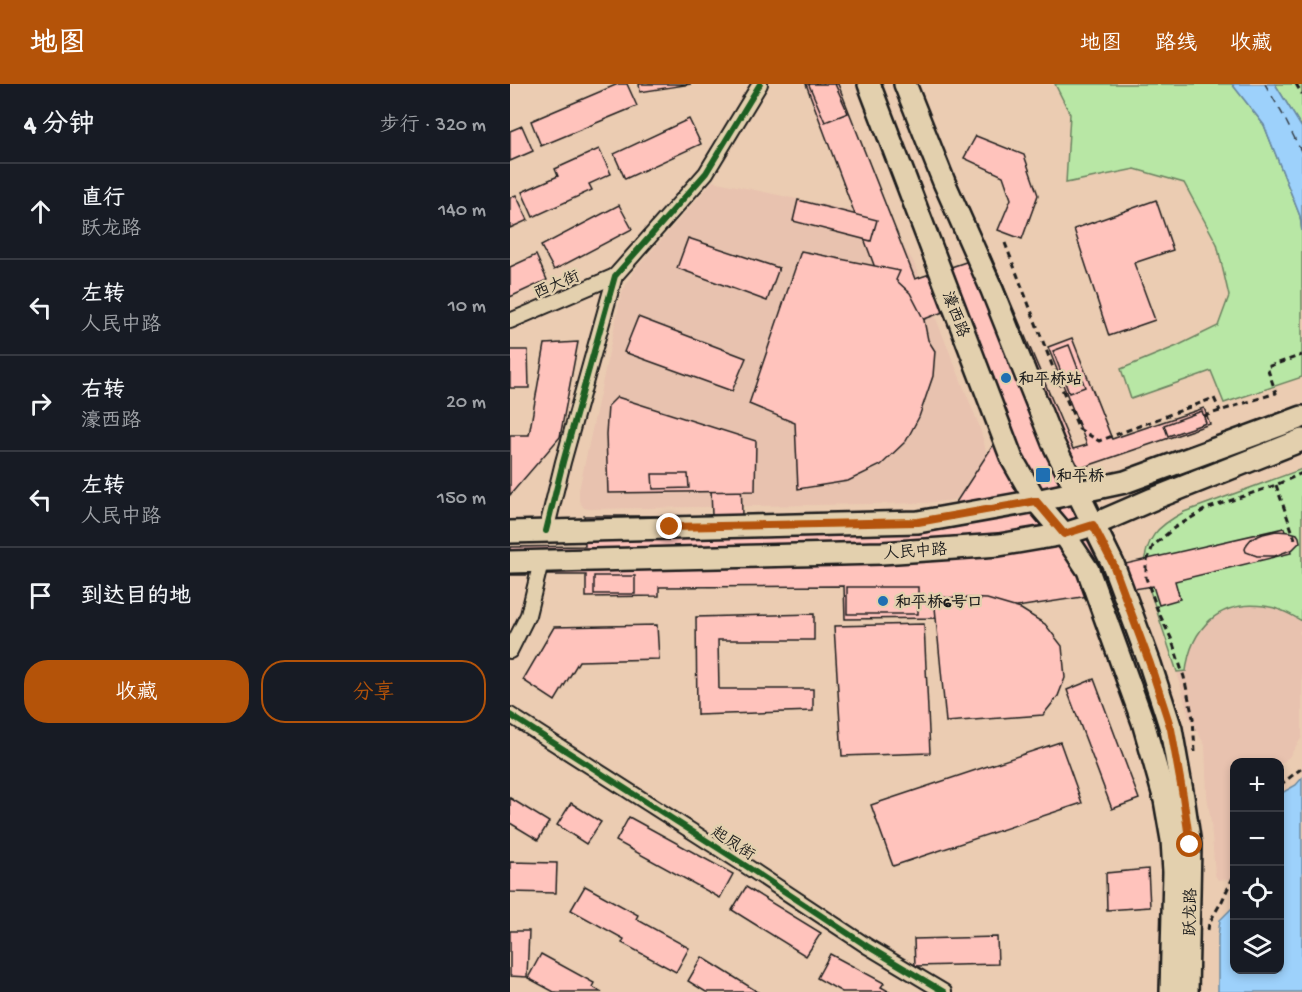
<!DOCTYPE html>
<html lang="zh">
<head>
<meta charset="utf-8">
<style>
  :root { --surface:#171b24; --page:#242831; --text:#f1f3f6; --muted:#9ea1a6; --line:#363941; --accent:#b45309 }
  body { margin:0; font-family:"Gochi Hand","LXGW WenKai TC",sans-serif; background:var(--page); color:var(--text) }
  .controls { position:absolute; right:18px; bottom:18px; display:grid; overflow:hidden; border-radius:12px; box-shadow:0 3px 9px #0003 }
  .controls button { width:54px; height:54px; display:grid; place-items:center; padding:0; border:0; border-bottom:2px solid var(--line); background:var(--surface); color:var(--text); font:30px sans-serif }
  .stop { position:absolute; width:18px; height:18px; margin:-14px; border:4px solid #b45309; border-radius:50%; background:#fff }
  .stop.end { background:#b45309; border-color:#fff; box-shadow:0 2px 6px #0008 }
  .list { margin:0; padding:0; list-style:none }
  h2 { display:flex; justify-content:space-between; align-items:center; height:78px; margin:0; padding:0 24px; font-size:26px }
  h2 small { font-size:20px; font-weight:400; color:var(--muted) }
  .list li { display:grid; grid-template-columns:39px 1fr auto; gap:18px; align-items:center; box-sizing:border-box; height:96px; padding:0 24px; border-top:2px solid var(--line) }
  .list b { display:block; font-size:22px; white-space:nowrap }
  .list p { margin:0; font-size:20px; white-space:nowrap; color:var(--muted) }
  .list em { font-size:20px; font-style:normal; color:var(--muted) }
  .actions { display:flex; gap:12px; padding:18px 24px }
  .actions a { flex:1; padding:14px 0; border:2px solid var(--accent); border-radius:24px; text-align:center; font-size:21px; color:var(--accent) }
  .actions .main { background:var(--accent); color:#fff }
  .icon { flex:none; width:33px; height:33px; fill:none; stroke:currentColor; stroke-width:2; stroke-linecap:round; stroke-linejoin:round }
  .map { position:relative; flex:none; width:792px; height:908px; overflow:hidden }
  header { display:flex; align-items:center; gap:36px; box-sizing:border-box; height:84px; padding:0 30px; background:var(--accent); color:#fff }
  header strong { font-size:28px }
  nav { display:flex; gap:33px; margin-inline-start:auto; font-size:21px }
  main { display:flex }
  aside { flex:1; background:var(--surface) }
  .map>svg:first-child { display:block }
</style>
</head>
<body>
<header>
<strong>地图</strong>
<nav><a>地图</a><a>路线</a><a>收藏</a></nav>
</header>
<main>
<aside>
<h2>4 分钟<small>步行 · 320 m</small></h2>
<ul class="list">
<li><svg class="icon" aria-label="ahead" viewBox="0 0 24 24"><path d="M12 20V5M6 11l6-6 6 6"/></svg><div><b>直行</b><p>跃龙路</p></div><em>140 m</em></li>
<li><svg class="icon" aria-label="left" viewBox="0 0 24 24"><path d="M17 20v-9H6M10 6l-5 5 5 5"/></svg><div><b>左转</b><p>人民中路</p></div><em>10 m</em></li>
<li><svg class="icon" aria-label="right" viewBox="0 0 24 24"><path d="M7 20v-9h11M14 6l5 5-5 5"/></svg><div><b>右转</b><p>濠西路</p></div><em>20 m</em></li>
<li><svg class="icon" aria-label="left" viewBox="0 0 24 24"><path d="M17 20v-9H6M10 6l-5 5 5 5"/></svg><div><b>左转</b><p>人民中路</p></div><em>150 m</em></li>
<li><svg class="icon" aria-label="arrive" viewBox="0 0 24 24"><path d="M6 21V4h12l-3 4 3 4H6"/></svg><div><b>到达目的地</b></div></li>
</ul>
<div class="actions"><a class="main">收藏</a><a>分享</a></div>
</aside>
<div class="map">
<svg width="792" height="908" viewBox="0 0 792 908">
  <rect width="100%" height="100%" fill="#ebccb2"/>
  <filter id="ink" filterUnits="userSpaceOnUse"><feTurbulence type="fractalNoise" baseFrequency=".0167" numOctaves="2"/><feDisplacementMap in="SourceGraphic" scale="12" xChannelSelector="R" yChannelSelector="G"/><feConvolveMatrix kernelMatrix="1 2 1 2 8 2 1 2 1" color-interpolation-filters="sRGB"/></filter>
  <g filter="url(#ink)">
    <g fill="#e8c2af">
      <polygon points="203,97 375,134 403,177 470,344 476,367 475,381 454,410 444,416 416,419 79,425 74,424 71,420 69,417 69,406 112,208 124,187"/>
      <polygon points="740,521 767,524 792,537 792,542 789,549 792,551 792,653 779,673 770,681 770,678 724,678 724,768 723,792 721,795 708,796 705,791 701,739 697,711 695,661 679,634 667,588 676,587 680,564 688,549 698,538 709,528 725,523"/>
    </g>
    <g fill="#b8e7a5" stroke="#6a8260" stroke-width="1.5">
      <polygon points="545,0 722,0 754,41 790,132 792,148 792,293 714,319 701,287 621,315 611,285 667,262 708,242 719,212 707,160 674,99 625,85 556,99 560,30"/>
      <polygon points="765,0 792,0 792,44"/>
      <path d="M792 385V537C784 533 776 527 767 525 763 523 758 523 754 522 709 516 681 544 676 587L667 588 633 486C636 454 646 443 674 428Z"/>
    </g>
    <g fill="#9dd1fb" stroke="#6989a2" stroke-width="1.5">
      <polygon points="722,0 765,0 792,44 792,148 790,132 754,41"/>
      <polygon points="792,694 792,908 708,908 708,853 710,836 724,822 724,886 770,886 770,710 786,701"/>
    </g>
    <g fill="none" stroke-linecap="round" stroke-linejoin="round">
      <polyline stroke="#364049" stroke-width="1.5" stroke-dasharray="8 6" stroke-linecap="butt" points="755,0 773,31 792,69"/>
    </g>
    <g fill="#ffc3bc" stroke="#1c1c1c" stroke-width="1.5">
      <polygon points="108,0 117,0 127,22 31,62 21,37"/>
      <polygon points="129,0 181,0 130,8"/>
      <polygon points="296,0 328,0 405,195 480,170 563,365 577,361 538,263 562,254 602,355 694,324 700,340 571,384 616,480 774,444 781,469 665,497 670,515 649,521 643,502 435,534 335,535 334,502 149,503 149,512 76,513 76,491 0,491 0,463 75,462 74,432 202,432 201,405 141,406 141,389 231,389 232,432 439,429 486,357 433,228 388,245"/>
      <polygon points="300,0 325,0 338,29 315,38 299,1"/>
      <polygon points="179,35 191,60 115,95 104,70"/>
      <polygon points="12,42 23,67 0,77 0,47"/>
      <polygon points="466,52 514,71 528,111 512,155 488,146 501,115 493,92 454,74"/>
      <polygon points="89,65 101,90 79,100 82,106 23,133 12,108 48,92 45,85"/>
      <polygon points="6,111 18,136 0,144 0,114"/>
      <polygon points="288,116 367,136 361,157 283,137"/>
      <polygon points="646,116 663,166 624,179 645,236 599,252 564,145"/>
      <polygon points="109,121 122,145 44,186 31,162"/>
      <polygon points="178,154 269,184 257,217 167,184"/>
      <polygon points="291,167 390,187 386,196 400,209 414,236 418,256 425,267 423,292 409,333 396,357 371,381 338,397 288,405 285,339 239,320"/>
      <polygon points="26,171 37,196 0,213 0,183"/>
      <polygon points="128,233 236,274 222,307 114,268"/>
      <polygon points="68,258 50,353 0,411 0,351 19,351 35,260"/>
      <polygon points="559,261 575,303 559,309 543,267"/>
      <polygon points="0,266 18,266 19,304 0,304"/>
      <polygon points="107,313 246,357 245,407 98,409 96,350 98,322"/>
      <polygon points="692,327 696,339 658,352 654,341"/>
      <polygon points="142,390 178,390 179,404 143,405"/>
      <polygon points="766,447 780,448 787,450 789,453 790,458 783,465 765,472 747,472 736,468 735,465 737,460 741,455 753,450"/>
      <rect x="84" y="492" width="41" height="18"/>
      <rect x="337" y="503" width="71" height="27"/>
      <polygon points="424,513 477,515 511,525 535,540 552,562 555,594 548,612 533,631 436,638"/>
      <polygon points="304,530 304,556 208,556 209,605 303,605 303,627 187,631 186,533"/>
      <polygon points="414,540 420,669 332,672 324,542"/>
      <polygon points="147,541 149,575 69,577 45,617 13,596 44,543"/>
      <polygon points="584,595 629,715 602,725 557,606"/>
      <polygon points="550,658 572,719 383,782 361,721"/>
      <polygon points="0,714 39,738 28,756 0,739"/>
      <polygon points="61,719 91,738 76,760 47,741"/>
      <polygon points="119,733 223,790 210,814 106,757"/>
      <polygon points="0,778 47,779 46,809 0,808"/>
      <polygon points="638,785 640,823 597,826 596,789"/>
      <polygon points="75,802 128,831 126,835 179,864 166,888 112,859 114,855 61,826"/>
      <polygon points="236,803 311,849 296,872 222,826"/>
      <polygon points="0,847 19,847 17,893 0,892"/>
      <polygon points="487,853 488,880 405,882 404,855"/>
      <polygon points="31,870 84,899 82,903 92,908 44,908 18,894"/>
      <polygon points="320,870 374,899 371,903 380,908 332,908 307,894"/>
      <polygon points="192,873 248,908 196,908 178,897"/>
    </g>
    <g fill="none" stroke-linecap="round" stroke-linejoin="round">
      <defs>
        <g id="minor">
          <polyline points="0,237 105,192"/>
          <polyline points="36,447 53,378 105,192 196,89 250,0"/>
          <polyline points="0,567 18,531 31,478"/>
          <polyline points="0,631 233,780 357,862 434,908"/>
        </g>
        <g id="primary">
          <polyline points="359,0 502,375 526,417 554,450 578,486 633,638 655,716 662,756 664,788 661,908"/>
          <polyline points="395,0 434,98 482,206 543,359 603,480 640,580 661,645 673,713 680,761 677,908"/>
          <polyline points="0,448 408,438 526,417 615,398 792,333"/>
          <polyline points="0,478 372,469 489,461 554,450 583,441 643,415 792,356"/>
        </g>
      </defs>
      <use href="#minor" stroke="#1c1c1c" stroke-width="18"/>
      <use href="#primary" stroke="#1c1c1c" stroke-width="26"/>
      <g stroke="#1c1c1c" stroke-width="3" stroke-dasharray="6 4.5" stroke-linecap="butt">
        <polyline points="786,0 792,10"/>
        <polyline points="495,159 542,281 569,345 589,357 704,314 710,327"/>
        <polyline points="694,332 766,309 757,283 792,271"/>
        <polyline points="766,401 785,455"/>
        <polyline points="685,668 683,634 674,593 661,554 648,527 636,494 636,479 643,462 664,444 696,425 766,401 792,389"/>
        <polyline points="770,701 792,684"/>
        <polyline points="698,846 699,839 712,817 724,791"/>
      </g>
      <use href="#minor" stroke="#e3d0ae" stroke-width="14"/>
      <use href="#primary" stroke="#e3d0ae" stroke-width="21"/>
      <defs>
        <g id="cycleway">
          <polyline points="36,447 53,378 105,192 196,89 250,0"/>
          <polyline points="0,631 233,780 357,862 434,908"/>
        </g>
      </defs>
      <use href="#cycleway" stroke="#e3d0ae" stroke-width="10"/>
      <use href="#cycleway" stroke="#1b5e20" stroke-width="6"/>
    </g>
  </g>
  <g fill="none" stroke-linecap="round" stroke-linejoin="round" filter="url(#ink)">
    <polyline stroke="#b45309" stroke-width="8" points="160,443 408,438 526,417 554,450 583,441 603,480 640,580 661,645 673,712 680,761"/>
  </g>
  <g fill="#1f6fb2" stroke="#e3d0ae" stroke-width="2">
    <circle cx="496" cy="294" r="6"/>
    <rect x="525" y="383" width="16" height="16" rx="3"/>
    <circle cx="373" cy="517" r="6"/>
  </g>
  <g text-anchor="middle" stroke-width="5" stroke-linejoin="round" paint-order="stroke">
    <g font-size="16" fill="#1c1c1c" stroke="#e3d0ae">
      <text transform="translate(46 199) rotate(-23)" y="6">西大街</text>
      <text transform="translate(447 230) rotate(69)" y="6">濠西路</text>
      <text transform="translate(405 466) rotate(-4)" y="6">人民中路</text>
      <text transform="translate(224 758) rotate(33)" y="6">起凤街</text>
      <text transform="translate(679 828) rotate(-89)" y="6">跃龙路</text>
    </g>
    <g font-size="16" font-weight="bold" fill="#1c1c1c" stroke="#e3d0ae" text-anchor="start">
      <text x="508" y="300">和平桥站</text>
      <text x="546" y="397">和平桥</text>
      <text x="385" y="523">和平桥6号口</text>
    </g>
  </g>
</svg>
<div class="controls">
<button>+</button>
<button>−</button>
<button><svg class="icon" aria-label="locate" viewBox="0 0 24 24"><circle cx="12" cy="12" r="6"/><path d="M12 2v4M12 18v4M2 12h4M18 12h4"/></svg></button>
<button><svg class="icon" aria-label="layers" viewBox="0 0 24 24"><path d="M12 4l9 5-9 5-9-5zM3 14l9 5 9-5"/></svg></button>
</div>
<div class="stop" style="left:680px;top:761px"></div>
<div class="stop end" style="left:160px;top:443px"></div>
</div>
</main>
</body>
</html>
